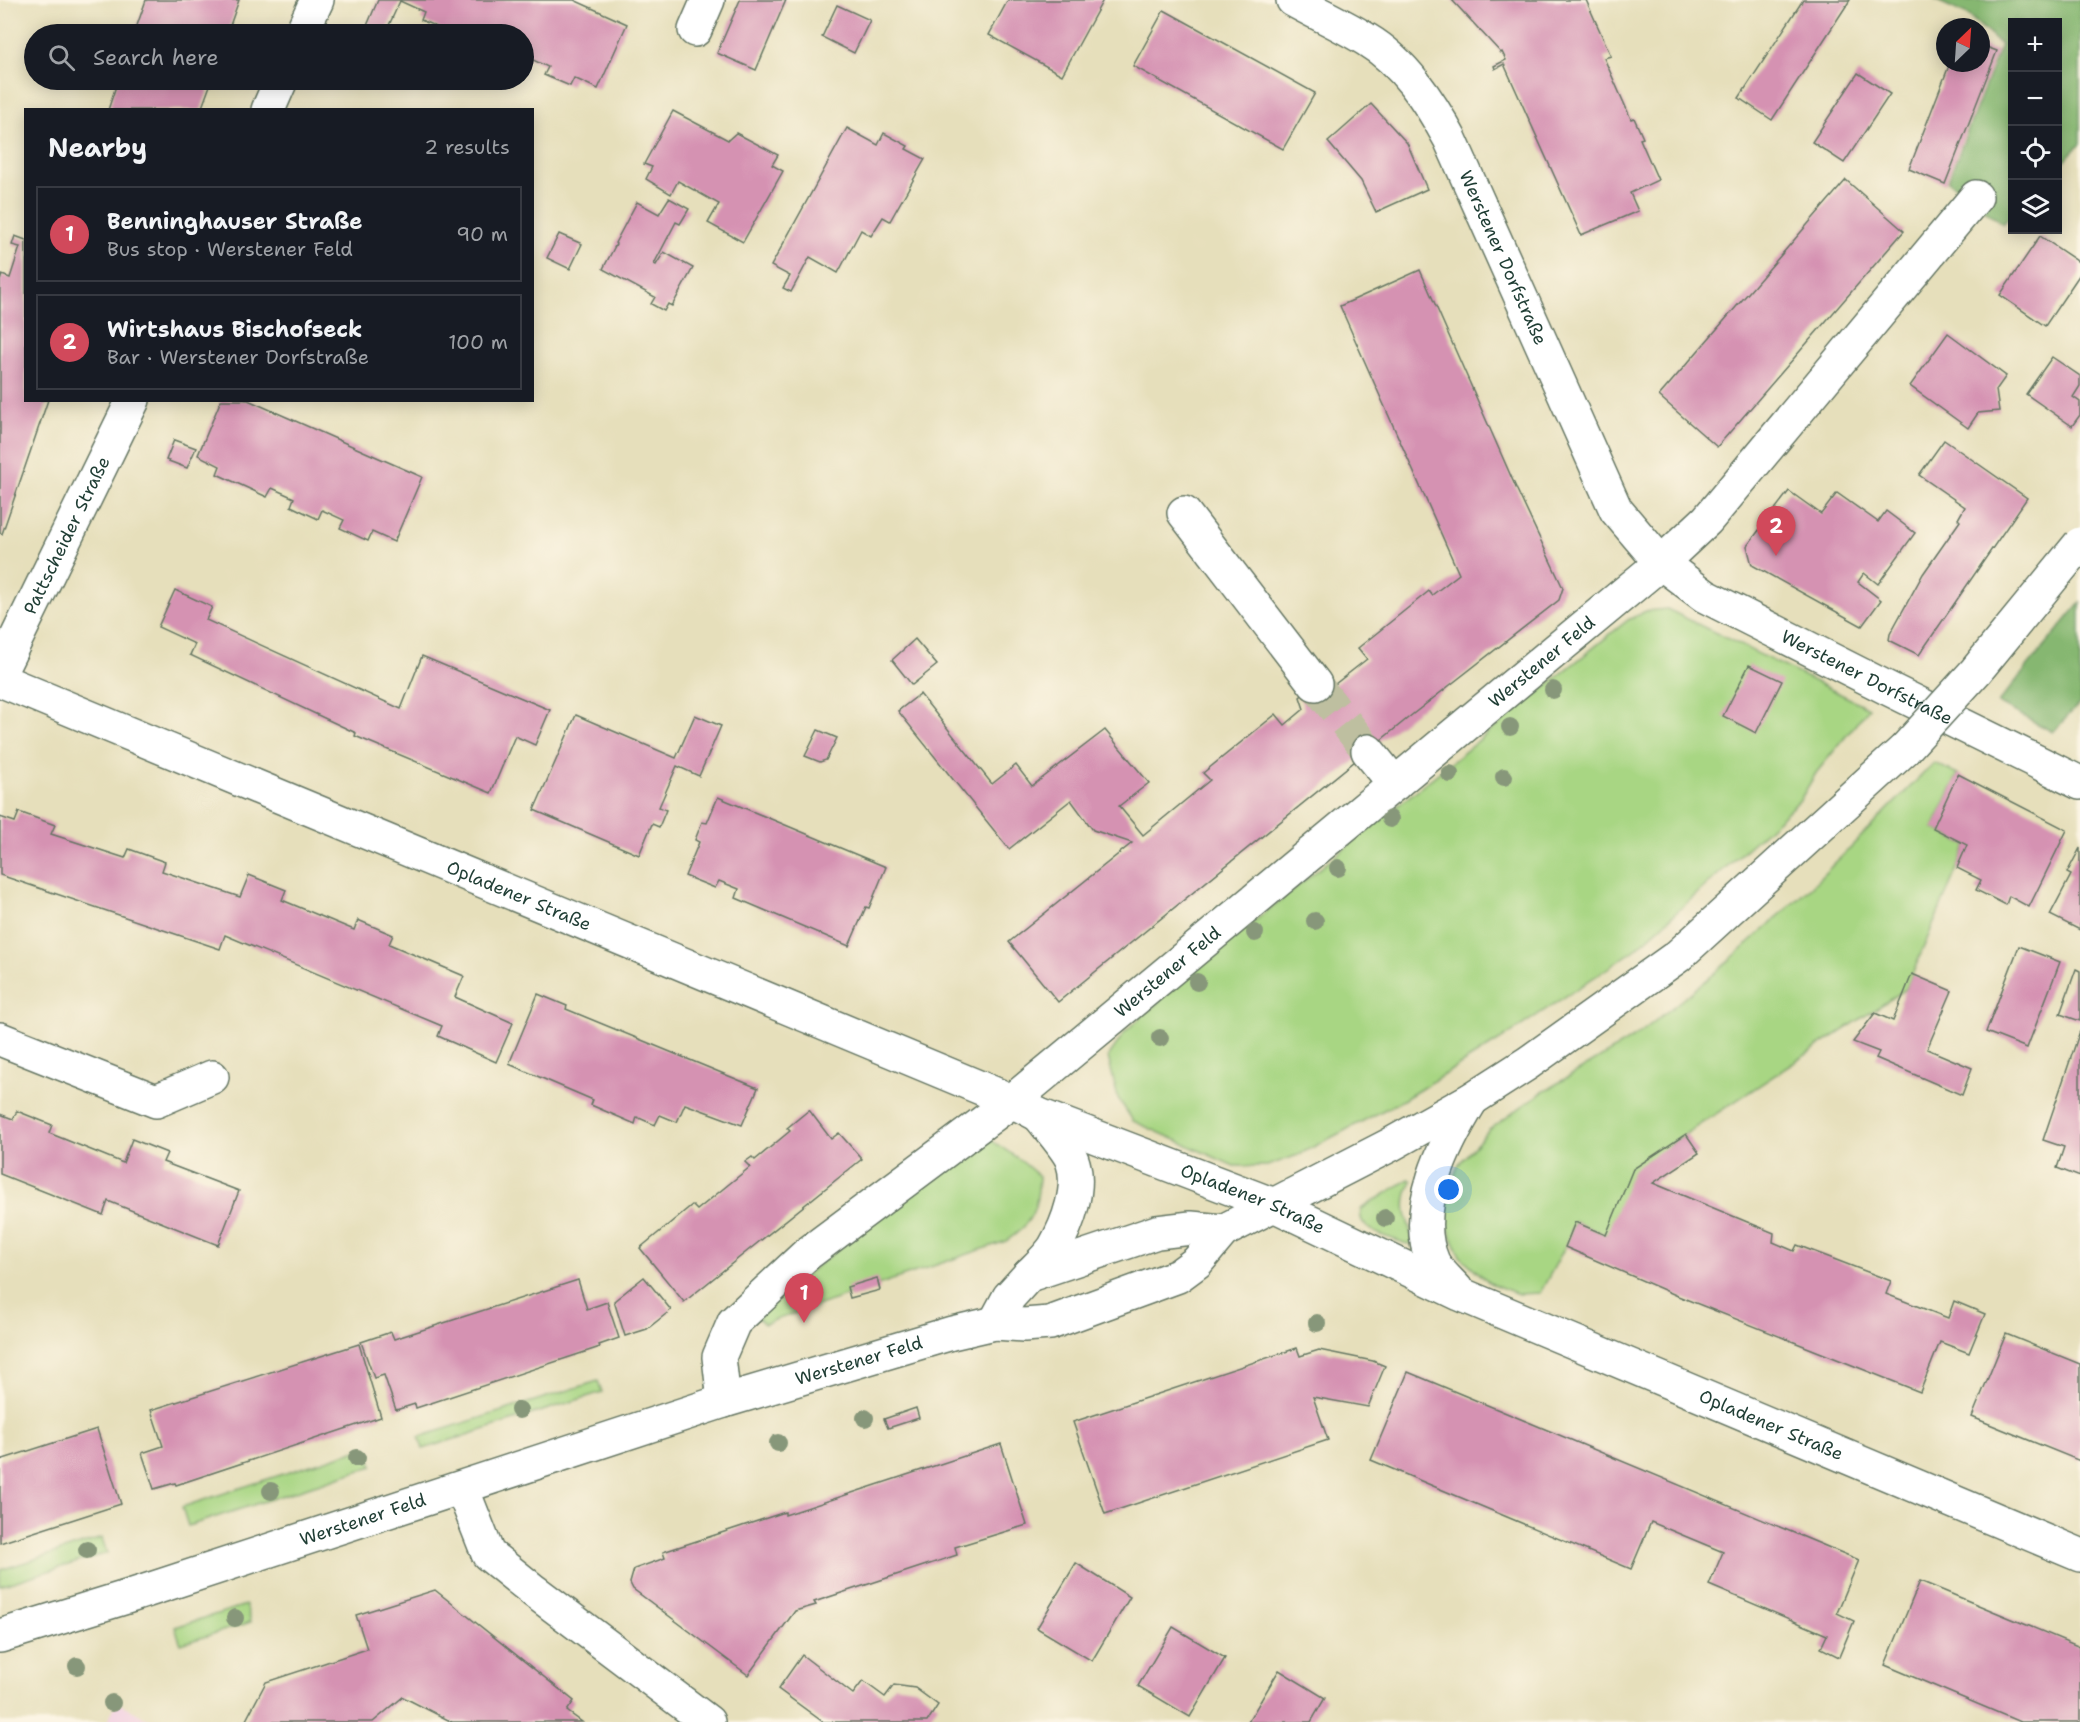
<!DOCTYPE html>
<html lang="en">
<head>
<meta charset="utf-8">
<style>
  :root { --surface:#171b24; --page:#20242c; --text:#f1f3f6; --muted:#9ea1a6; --line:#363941; --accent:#d1495b }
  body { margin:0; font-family:"Shantell Sans",sans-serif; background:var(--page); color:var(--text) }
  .controls { position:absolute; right:18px; top:18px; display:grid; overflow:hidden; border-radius:0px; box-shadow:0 3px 15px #0003 }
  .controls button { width:54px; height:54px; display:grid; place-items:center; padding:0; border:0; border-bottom:2px solid var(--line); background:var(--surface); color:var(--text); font:30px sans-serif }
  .compass { position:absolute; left:1936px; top:18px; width:54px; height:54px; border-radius:50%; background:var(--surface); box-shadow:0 3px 15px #0003; rotate:25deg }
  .you { position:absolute; left:1449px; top:1190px; width:21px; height:21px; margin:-15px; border:4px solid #fff; border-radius:50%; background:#1a73e8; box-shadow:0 0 0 9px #1a73e833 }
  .badge { display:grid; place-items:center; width:39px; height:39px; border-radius:50%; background:var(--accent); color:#fff; font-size:20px; font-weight:700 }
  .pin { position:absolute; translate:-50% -50px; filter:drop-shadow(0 2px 3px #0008) }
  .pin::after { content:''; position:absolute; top:32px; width:21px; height:18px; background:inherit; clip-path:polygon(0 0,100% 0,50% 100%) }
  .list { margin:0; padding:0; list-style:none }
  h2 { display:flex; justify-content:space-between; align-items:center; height:78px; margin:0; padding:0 24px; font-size:26px }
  h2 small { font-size:20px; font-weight:400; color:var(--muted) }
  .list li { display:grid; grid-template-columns:39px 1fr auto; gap:18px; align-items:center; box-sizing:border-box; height:96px; margin:0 12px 12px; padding:0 12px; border:2px solid var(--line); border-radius:0px }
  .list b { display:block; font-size:22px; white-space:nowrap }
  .list p { margin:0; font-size:20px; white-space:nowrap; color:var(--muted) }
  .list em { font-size:20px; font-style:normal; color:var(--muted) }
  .icon { flex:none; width:33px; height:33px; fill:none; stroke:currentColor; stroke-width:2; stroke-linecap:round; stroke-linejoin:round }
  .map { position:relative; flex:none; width:2080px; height:1722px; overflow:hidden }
  .search { position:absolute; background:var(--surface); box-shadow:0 3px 15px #0003; left:24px; top:24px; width:510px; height:66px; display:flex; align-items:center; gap:15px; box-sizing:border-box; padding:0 21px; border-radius:33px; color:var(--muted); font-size:22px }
  .panel { position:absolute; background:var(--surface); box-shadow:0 3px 15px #0003; left:24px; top:108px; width:510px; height:294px; border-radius:0px }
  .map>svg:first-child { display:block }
</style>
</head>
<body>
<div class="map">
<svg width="2080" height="1722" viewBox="0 0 2080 1722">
  <rect width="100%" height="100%" fill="#fcf5e5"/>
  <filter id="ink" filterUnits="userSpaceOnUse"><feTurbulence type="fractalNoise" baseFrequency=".0167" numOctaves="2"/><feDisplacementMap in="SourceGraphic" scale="12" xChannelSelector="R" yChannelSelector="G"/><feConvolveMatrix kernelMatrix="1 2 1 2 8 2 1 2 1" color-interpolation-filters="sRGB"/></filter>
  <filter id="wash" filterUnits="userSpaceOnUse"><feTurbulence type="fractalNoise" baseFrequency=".008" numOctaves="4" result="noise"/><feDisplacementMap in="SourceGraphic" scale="24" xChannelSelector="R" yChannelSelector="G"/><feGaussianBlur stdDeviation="1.35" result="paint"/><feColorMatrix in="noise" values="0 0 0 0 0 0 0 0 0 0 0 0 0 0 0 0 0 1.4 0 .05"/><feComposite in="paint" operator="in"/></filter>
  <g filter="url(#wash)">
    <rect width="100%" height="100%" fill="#e6dfbb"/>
    <polygon fill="#f2cfe2" points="117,1702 153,1722 107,1722"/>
    <g fill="#a8d683" stroke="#648a5c" stroke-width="1.5">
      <polygon points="1667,609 1869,708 1816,773 1800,800 1635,950 1500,1040 1403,1100 1298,1155 1267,1166 1234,1166 1133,1121 1118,1098 1108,1057 1125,1032 1189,974 1628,620 1646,611"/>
      <polygon points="1934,763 1958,774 1933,828 1967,845 1906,989 1670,1144 1606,1235 1575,1222 1565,1247 1540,1293 1518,1294 1490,1283 1460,1256 1446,1223 1448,1194 1458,1165 1489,1130 1538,1095 1635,1037 1714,974 1812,886"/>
      <path d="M982 1134 1019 1159 1039 1176C1038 1207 1033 1224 1006 1241L764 1324 757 1317 763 1309Z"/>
      <path d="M1409 1179 1412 1181C1399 1204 1408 1219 1413 1242L1409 1244 1404 1243C1387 1236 1356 1232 1361 1209Z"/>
      <polygon points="598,1381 602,1392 423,1449 419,1437"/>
      <polygon points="366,1447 373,1466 188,1526 182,1507"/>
      <polygon points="102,1538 107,1553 0,1586 0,1570"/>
      <polygon points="246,1605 251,1622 181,1644 175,1627"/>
    </g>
    <g fill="#86b771" stroke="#527a52" stroke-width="1.5">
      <polygon points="1935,0 2080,0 2080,144 2058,167 2058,22 2012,22 2012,214 2003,224 1948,181 2001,45 1968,15"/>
      <polygon points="2080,603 2080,703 2053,732 1998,703"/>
    </g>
    <g id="blocks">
      <g fill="#d592b2">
        <polygon points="146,0 239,0 227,34 134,34"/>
        <polygon points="378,0 574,0 627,24 598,89 574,78 570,86 544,75 548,67 525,56 524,60 524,34 452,34 421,20 424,12 400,1 385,34 382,34 366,28"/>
        <polygon points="740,0 786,0 756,70 717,53"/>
        <polygon points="1008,0 1103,0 1062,75 989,35"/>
        <polygon points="1452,0 1586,0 1611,56 1604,58 1631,119 1634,118 1643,138 1640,139 1658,180 1630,193 1638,211 1581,235 1504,64 1495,69 1494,66 1506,60 1502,52 1501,53"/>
        <polygon points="1803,0 1850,0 1772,120 1739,98"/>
        <polygon points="837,5 870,20 854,53 822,37"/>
        <polygon points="1164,10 1315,93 1283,149 1133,66"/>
        <polygon points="1981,45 1997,51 1945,184 1909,169 1950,63 1981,63"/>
        <polygon points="1858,73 1890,94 1844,163 1812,142"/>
        <polygon points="118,80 212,80 201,110 108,110"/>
        <polygon points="1371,104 1407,143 1427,189 1376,212 1361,181 1328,142"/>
        <polygon points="673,111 728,140 736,133 778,155 772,165 783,171 743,242 708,223 719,204 678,181 671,194 646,179 652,167 644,164"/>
        <polygon points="847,128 878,145 884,133 908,146 906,149 925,159 890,221 883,217 871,236 861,230 838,273 810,257 791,292 783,288 790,276 771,266"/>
        <polygon points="1846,180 1904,231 1717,447 1659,396"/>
        <polygon points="669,198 689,209 680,224 676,222 654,264 656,265 664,252 693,268 672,306 668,304 664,311 651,304 655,297 603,269 616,244 615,243 637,202 659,214"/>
        <polygon points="559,234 582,244 570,269 547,258"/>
        <polygon points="15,236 26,240 26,400 48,400 2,534 0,533 0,281 2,275 10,278 20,247 12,245"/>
        <polygon points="2040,236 2080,263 2080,274 2045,326 2000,295"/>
        <polygon points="1420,270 1517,490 1563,588 1559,600 1413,714 1058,1002 1009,942 1132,843 1093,830 1071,800 1009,849 898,711 920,694 992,784 1016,765 1032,786 1105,730 1149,783 1119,806 1143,835 1210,780 1203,773 1276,714 1285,725 1304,709 1300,697 1315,684 1326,691 1367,659 1358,648 1429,591 1432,595 1459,574 1340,306"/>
        <polygon points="1948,333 2006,376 1996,390 1999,411 1978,413 1968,428 1910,386"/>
        <polygon points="2052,357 2080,376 2080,386 2073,397 2080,402 2080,415 2072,426 2026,394"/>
        <polygon points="221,400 248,400 422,477 394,542 372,532 368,541 340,528 344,520 322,510 318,519 291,506 294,498 272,488 267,497 217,474 220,466 198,455"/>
        <polygon points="174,440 196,448 187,468 166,460"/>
        <polygon points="1944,440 2027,498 1919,655 1889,640 1890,634 1923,574 1960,521 1958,519 1965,507 1919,475"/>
        <polygon points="1789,491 1821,514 1837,493 1878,522 1886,511 1915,533 1878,584 1864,573 1858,582 1881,600 1862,626 1752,565 1747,546"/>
        <polygon points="175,590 212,607 206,620 401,709 422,656 550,710 535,745 515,736 491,793 355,736 356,733 190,655 195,644 158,627"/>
        <polygon points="915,639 937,665 912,685 892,660"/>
        <polygon points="1749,665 1782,681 1756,733 1723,716"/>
        <polygon points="576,715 676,758 695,715 721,726 699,776 677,766 659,807 666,810 659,827 652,824 639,855 534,810"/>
        <polygon points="818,730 837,738 826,760 820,762 805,756"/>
        <polygon points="1958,774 2067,830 2029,907 2009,896 2006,905 1976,890 1981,880 1957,868 1967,845 1933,828"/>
        <polygon points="718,797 886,867 869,908 866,907 849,946 736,898 739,889 719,881 715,888 685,876 699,842 695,840 702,822 707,823"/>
        <polygon points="19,812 55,825 51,834 125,858 129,849 165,862 162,871 240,897 249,875 286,890 282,900 354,930 358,920 393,935 389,944 464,976 455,997 513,1023 496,1062 438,1036 442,1026 225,935 220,949 0,875 0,817 15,822"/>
        <polygon points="2080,848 2080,930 2050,915 2071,875 2067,873"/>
        <polygon points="2019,946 2060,962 2027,1048 1986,1032"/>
        <polygon points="2076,969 2080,971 2080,1021 2060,1014"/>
        <polygon points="1912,974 1952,991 1927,1049 1972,1068 1962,1095 1876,1058 1879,1052 1853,1042 1875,1013 1893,1021"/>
        <polygon points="538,994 567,1006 566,1009 758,1088 742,1125 685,1104 677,1122 660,1115 655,1125 637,1117 635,1124 591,1105 593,1100 509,1064"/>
        <polygon points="2080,1031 2080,1177 2057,1168 2064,1147 2043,1140"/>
        <polygon points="809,1110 831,1139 839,1133 862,1159 684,1302 640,1248 692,1205 697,1210 750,1167 745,1162 752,1157 755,1160 790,1131 787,1128"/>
        <polygon points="17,1111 52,1125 49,1133 123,1163 132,1139 167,1153 163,1162 239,1191 218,1245 108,1201 103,1215 0,1174 0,1114 13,1119"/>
        <polygon points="1686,1134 1699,1153 1653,1183 1774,1233 1773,1242 1794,1251 1797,1245 1891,1281 1886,1294 1948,1318 1954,1301 1985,1314 1969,1353 1940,1342 1920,1392 1678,1296 1565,1247 1575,1222 1606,1235 1633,1169"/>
        <polygon points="644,1277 671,1310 647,1329 625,1336 614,1301"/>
        <polygon points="877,1278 880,1290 850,1298 847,1287"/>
        <polygon points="578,1280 587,1309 607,1302 619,1338 599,1345 600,1347 416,1408 415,1404 396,1410 384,1375 374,1378 361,1342 391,1332 394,1339"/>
        <polygon points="2006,1334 2080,1364 2080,1461 1972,1417"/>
        <polygon points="359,1344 381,1417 176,1485 175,1483 154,1489 142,1453 163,1446 151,1410"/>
        <polygon points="1297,1348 1300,1356 1319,1350 1373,1361 1385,1366 1368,1407 1313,1397 1328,1440 1105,1514 1073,1422"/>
        <polygon points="1408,1372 1859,1560 1837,1613 1854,1621 1839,1657 1821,1648 1827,1635 1709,1585 1723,1552 1651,1522 1631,1569 1371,1460"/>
        <polygon points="916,1408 919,1418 888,1428 884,1419"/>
        <polygon points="97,1429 121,1504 0,1543 0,1460"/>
        <polygon points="1001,1444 1027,1525 955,1547 957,1555 814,1602 816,1605 795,1611 748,1675 633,1589 630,1583 634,1569 665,1558 663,1552 785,1512 785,1515"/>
        <polygon points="1076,1563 1130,1597 1092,1661 1037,1628"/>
        <polygon points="1920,1581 2080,1647 2080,1722 2020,1722 1885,1665"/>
        <polygon points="435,1590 574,1701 567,1711 582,1722 452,1722 403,1697 373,1722 245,1722 266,1682 367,1649 356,1615"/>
        <polygon points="1173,1627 1225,1658 1190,1717 1138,1686"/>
        <polygon points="802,1655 853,1694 863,1681 885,1697 894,1685 915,1688 938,1705 927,1722 823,1722 778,1689"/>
        <polygon points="1279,1670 1325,1698 1311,1722 1248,1722"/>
      </g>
    </g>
  </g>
  <g filter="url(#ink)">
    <use href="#blocks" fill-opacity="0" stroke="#657663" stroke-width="1.5"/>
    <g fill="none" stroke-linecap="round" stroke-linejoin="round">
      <polyline stroke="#bebfa0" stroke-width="33" stroke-dasharray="33 16" stroke-linecap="butt" points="1315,684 1368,751"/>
      <defs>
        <g id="minor">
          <path id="s1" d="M1293 0C1318 14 1343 25 1367 40 1404 62 1430 102 1450 139L1616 510 1661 563 1705 596 1889 689 2080 783"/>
          <polyline points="695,30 708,0"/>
          <polyline points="301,34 317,0"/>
          <polyline points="268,110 281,80"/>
          <polyline points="1184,513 1315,684"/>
          <path id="s2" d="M0 672 133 400"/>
          <path id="s3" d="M0 680 1012 1101 1039 1115 1274 1205 1460 1294 2080 1555"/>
          <polyline points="1368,751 1395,784"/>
          <polyline points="0,1039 156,1101 212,1077"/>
          <path d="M1029 1275C1037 1267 1047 1258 1054 1248 1068 1224 1082 1187 1072 1160 1067 1148 1047 1126 1039 1115"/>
          <path d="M1457 1290C1450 1282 1438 1272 1433 1262 1410 1210 1445 1143 1472 1099"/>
          <path id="s4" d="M724 1401 719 1357 734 1322 807 1254 1012 1101 1661 563 1707 520 1976 197"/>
          <polyline points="462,1488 488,1554 534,1591 708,1722"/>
        </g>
        <g id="major">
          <polyline points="995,1323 1009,1297 1029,1275 1157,1232 1191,1228 1223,1231"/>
          <path id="s5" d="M0 1636 133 1595 724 1401 952 1333 995 1323 1024 1325 1050 1323 1178 1276 1197 1262 1223 1231 1390 1145 1472 1099 1528 1063 1678 956 1905 749"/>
        </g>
      </defs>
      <use href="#minor" stroke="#657663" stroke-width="36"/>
      <use href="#major" stroke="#657663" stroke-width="36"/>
      <use href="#minor" stroke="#fff" stroke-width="33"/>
      <use href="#major" stroke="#fff" stroke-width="33"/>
      <defs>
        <polyline id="major-bridge" points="1905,749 1976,671 2080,544"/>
      </defs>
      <use href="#major-bridge" stroke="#657663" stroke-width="36" stroke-linecap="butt"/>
      <use href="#major-bridge" stroke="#fff" stroke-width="33"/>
    </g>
    <g fill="#87977a">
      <circle cx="1553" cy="690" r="9"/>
      <circle cx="1510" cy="727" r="9"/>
      <circle cx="1450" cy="774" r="9"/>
      <circle cx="1504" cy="777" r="9"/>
      <circle cx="1390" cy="819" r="9"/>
      <circle cx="1338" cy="868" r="9"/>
      <circle cx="1315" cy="921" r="9"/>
      <circle cx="1255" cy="933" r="9"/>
      <circle cx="1197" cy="982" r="9"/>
      <circle cx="1160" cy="1038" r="9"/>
      <circle cx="1385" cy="1218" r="9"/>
      <circle cx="1317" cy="1323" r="9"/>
      <circle cx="519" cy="1410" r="9"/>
      <circle cx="865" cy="1418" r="9"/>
      <circle cx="778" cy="1443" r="9"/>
      <circle cx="357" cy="1458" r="9"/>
      <circle cx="271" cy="1491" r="9"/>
      <circle cx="87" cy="1550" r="9"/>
      <circle cx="235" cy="1618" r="9"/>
      <circle cx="77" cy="1666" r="9"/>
      <circle cx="112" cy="1703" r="9"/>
    </g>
  </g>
  <g text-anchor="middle" stroke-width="4.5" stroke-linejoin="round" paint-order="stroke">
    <g font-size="18" fill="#1f3d34" stroke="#fcf5e5">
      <text dy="6" stroke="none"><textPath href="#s1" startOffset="345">Werstener Dorfstraße</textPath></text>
      <text dy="6" stroke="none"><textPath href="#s2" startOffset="152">Pattscheider Straße</textPath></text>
      <text dy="6" stroke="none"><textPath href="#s4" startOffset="1126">Werstener Feld</textPath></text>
      <text dy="6" stroke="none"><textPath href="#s1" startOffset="927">Werstener Dorfstraße</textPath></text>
      <text dy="6" stroke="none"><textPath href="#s3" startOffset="562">Opladener Straße</textPath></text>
      <text dy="6" stroke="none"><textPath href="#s4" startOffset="640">Werstener Feld</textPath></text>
      <text dy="6" stroke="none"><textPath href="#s3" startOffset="1356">Opladener Straße</textPath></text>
      <text dy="6" stroke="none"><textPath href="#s5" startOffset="902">Werstener Feld</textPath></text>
      <text dy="6" stroke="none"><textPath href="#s3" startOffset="1922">Opladener Straße</textPath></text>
      <text dy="6" stroke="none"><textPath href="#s5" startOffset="381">Werstener Feld</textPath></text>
    </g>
  </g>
</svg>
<div class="controls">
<button>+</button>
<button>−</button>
<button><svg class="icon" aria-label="locate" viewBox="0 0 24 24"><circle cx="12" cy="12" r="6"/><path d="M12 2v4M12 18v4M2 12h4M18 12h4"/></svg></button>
<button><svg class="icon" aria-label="layers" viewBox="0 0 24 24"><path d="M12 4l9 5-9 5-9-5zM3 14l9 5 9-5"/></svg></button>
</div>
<svg class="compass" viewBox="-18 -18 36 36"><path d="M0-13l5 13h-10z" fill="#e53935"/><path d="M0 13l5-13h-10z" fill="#9ea1a6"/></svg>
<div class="you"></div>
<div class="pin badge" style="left:804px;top:1323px">1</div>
<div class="pin badge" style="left:1776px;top:556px">2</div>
<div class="search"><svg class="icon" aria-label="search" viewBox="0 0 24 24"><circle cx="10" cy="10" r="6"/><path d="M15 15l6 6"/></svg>Search here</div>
<section class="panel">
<h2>Nearby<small>2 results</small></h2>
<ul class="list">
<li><span class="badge">1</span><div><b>Benninghauser Straße</b><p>Bus stop · Werstener Feld</p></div><em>90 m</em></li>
<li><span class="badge">2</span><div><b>Wirtshaus Bischofseck</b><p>Bar · Werstener Dorfstraße</p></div><em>100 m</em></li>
</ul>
</section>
</div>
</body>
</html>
